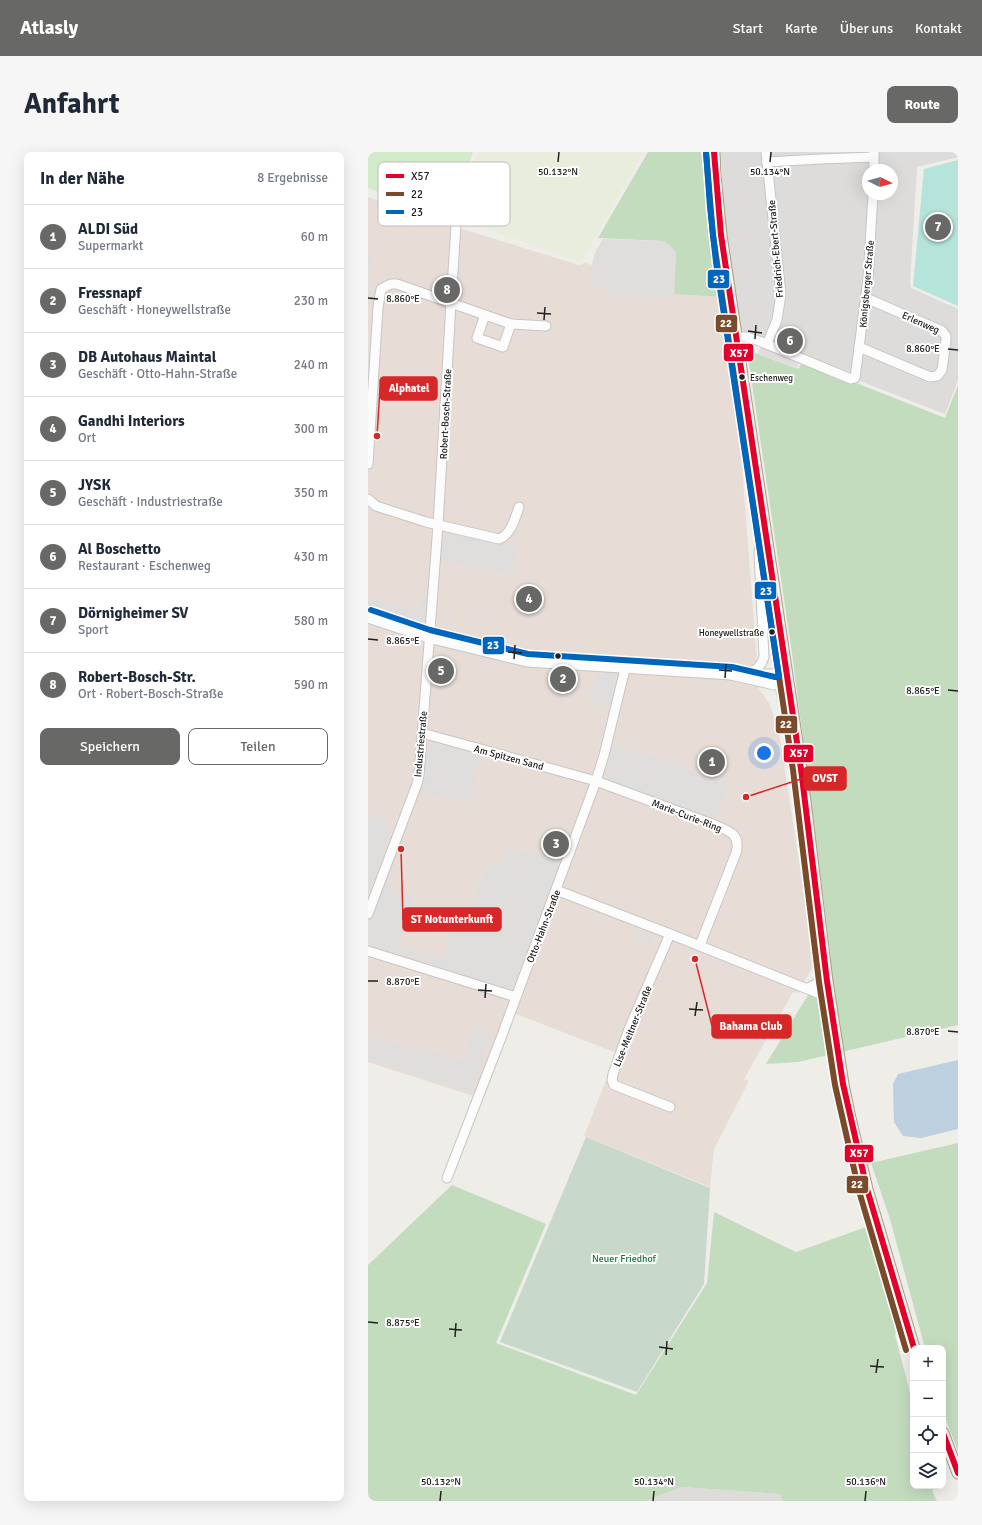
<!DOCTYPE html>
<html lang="de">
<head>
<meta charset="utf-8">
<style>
  :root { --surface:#fff; --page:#f6f6f7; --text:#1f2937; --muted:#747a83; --line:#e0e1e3; --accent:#686866 }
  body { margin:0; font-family:Signika,sans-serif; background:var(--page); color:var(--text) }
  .controls { position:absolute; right:12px; bottom:12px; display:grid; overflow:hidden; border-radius:8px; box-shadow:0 4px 16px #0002 }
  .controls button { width:36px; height:36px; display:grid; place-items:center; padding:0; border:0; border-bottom:1px solid var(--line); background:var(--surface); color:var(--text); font:20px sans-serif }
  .compass { position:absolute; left:494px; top:12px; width:36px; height:36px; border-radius:50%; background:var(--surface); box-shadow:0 4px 16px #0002; rotate:95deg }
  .you { position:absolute; left:396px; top:601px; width:14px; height:14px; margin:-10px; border:3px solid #fff; border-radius:50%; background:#1a73e8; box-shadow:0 0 0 6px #1a73e833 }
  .badge { display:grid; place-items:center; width:26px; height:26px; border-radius:50%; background:var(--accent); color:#fff; font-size:13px; font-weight:700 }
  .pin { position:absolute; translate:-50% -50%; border:2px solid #fff; box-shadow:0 1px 4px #0006 }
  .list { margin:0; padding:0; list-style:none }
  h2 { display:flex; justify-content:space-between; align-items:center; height:52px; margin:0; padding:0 16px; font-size:17px }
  h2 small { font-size:13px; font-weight:400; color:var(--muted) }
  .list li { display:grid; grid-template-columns:26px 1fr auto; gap:12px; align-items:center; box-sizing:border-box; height:64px; padding:0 16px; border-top:1px solid var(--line) }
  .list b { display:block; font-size:15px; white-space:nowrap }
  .list p { margin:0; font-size:13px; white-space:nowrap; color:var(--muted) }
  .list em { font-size:13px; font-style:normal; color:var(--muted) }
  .actions { display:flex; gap:8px; padding:12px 16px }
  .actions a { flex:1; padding:9px 0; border:1px solid var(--accent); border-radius:8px; text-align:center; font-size:14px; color:var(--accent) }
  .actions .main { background:var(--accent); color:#fff }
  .icon { flex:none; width:22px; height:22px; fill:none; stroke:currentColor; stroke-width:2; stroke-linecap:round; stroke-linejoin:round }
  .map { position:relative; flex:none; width:590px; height:1349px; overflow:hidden; border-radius:8px }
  header { display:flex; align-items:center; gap:24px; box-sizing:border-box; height:56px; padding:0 20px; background:var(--accent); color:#fff }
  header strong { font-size:19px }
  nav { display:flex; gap:22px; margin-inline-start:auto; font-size:14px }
  .intro { display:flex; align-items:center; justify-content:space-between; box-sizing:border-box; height:96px; padding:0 24px }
  h1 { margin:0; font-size:28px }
  .button { padding:10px 18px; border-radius:8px; background:var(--accent); color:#fff; font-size:14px; font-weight:700 }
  main { display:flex; gap:24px; padding:0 24px }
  aside { flex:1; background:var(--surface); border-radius:8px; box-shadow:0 4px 16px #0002 }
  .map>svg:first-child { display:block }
</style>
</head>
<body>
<header>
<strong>Atlasly</strong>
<nav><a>Start</a><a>Karte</a><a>Über uns</a><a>Kontakt</a></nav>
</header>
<div class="intro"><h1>Anfahrt</h1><a class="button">Route</a></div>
<main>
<aside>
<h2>In der Nähe<small>8 Ergebnisse</small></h2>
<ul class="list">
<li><span class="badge">1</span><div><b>ALDI Süd</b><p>Supermarkt</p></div><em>60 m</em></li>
<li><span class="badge">2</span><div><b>Fressnapf</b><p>Geschäft · Honeywellstraße</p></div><em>230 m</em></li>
<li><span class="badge">3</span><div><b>DB Autohaus Maintal</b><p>Geschäft · Otto-Hahn-Straße</p></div><em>240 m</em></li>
<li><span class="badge">4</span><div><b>Gandhi Interiors</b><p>Ort</p></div><em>300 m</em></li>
<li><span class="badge">5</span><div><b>JYSK</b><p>Geschäft · Industriestraße</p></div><em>350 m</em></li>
<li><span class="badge">6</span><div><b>Al Boschetto</b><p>Restaurant · Eschenweg</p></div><em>430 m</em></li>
<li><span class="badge">7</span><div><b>Dörnigheimer SV</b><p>Sport</p></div><em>580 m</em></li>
<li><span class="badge">8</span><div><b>Robert-Bosch-Str.</b><p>Ort · Robert-Bosch-Straße</p></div><em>590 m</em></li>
</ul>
<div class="actions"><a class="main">Speichern</a><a>Teilen</a></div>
</aside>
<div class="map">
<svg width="590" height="1349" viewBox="0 0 590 1349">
  <rect width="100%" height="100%" fill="#eeede8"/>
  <g fill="#dddcda" fill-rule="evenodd">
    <path d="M353 0H590V5L549 15 542 130 543 136 590 157V228L577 262 489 228 371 177 355 52ZM500 18H524V42H500Z"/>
    <polygon points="313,1335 412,1342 415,1349 278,1349"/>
  </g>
  <polygon fill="#e7ddd6" points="0,45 91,76 211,113 217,111 224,113 227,101 235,87 309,108 306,142 352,145 374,314 391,537 401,551 411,581 447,811 430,841 425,840 376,927 381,929 346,997 342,1035 216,984 249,901 140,859 108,945 0,910"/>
  <polygon fill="#e9eedc" points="111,0 275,0 216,106 211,109 93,68 93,65 102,42"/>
  <g fill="#d2ebc8">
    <polygon points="0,0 105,0 84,64 0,36"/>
    <polygon points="339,0 342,0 382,314 387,371 386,380 377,293 343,62"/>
    <path d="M408 537 413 542 416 550 449 779C448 794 454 814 448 826L449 814 447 777 420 590 407 539Z"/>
  </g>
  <g fill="#c3dcbe">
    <polygon points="280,0 336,0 341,62 352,145 306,142 308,101 296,89 230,86"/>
    <polygon points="379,198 430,217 435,210 577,266 590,233 590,873 430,910 398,912 463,805 424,501"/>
    <polygon points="590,991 590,1299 575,1260 575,1196 557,1196 522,1067 503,1011"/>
    <polygon points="84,1033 178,1072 128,1191 268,1243 339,1131 346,1060 428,1100 501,1074 530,1170 527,1183 545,1252 545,1334 567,1334 567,1336 564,1339 569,1349 415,1349 412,1342 313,1335 278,1349 0,1349 0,1113"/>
  </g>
  <polygon fill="#c8d9cc" points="218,985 342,1036 336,1132 269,1240 132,1190"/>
  <polygon fill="#b5e4db" points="590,8 590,154 545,134 556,17"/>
  <g fill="#dfdedc">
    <polygon points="235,87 296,89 302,93 308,101 306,142 304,147 241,141 240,135 222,134 224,113 227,101"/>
    <polygon points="0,104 3,105 1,134 9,137 6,142 5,150 0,149"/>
    <polygon points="394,190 432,206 429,216 390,202"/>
    <polygon points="83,382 150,396 143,423 72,407 73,388 77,384"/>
    <polygon points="0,444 22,452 23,450 49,458 54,444 59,446 58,468 52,473 47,474 15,462 15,460 9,458 7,462 0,459"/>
    <polygon points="234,520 244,522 249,529 242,556 220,549 226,526 230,521"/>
    <polygon points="66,591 114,603 101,652 50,639 55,626 57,599 62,593"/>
    <polygon points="244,593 316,612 315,617 328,622 329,619 361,632 349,661 345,665 339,666 240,628 238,619"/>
    <polygon points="0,664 25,672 0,745"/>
    <polygon points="139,696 194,709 148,832 144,836 137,837 3,796 0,793 0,776 16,734 45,743 29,792 74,807 91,757 100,760 120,713 132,715"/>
    <polygon points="267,778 286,786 283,792 265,784"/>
    <polygon points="107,874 124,879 103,941 0,907 0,884 45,897 47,894 95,909 100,894 103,893 101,891"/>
  </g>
  <polygon fill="#bdd0e0" points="590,908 590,977 553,986 535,984 526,970 525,932 530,922"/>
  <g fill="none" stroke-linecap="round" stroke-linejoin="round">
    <defs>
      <g id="minor">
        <polyline points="398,0 413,142 409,168 399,192"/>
        <polyline points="399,10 452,7 506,5"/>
        <polyline points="506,18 506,0"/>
        <polyline points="143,172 178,174"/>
        <polyline points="368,185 379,185 391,189 483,227 487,226 500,127 505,42"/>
        <polyline points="491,195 562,225 569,224 574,218 578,188 578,184 574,179 498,146"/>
        <polyline points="0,312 10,155 13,137 23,132 29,132 83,151 88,73"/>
        <path d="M0 347 8 354 58 370 131 387C143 383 147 366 151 355"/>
        <polyline points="0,466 60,486 159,510 363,523 406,533 420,532"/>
        <path d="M369 522C382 521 392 519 396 505L391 402 394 369"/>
        <polyline points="382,522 418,522"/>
        <path d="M54 581 228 629 347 673C362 679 373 683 368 701L332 793"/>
        <polyline points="188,738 302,782 462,846"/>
        <polyline points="0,762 49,632 51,623 70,373 83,151 143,172 135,195 109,186 117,163"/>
        <polyline points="0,799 148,845"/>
        <polyline points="440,836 450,831 457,814"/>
        <polyline points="302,955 246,933 244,928 245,922 261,877 302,782"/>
        <polyline points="79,1026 133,886 228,629 236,603 257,517"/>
      </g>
      <g id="major">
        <polyline points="346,0 347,24 353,83 433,617 459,829 475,932 482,966 499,1037 546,1196"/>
        <polyline points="575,1281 590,1321"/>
      </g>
    </defs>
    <use href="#minor" stroke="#c7c6c4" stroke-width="11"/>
    <use href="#major" stroke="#a4a185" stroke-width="13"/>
    <use href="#minor" stroke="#fcfcfc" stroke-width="9"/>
    <use href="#major" stroke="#f1efe5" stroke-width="11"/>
    <defs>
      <g id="bus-1">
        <polyline points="346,0 353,83 433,617 459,829 475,932 499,1037 546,1196"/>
        <polyline points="575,1281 590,1321"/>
      </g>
      <polyline id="bus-2" points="338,0 345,84 425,618 451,830 467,933 491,1039 538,1198"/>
      <polyline id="bus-3" points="3,458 62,478 160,502 364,515 407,525 411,525 348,110 342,55 338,0"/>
    </defs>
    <use href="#bus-1" stroke="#fff" stroke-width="9"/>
    <use href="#bus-2" stroke="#fff" stroke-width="9"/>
    <use href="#bus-3" stroke="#fff" stroke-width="9"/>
    <use href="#bus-1" stroke="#e4002b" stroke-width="6"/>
    <use href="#bus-2" stroke="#7a4b2a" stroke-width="6"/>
    <use href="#bus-3" stroke="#0065bd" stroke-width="6"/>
  </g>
  <path fill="none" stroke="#202020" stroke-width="1.5" d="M190 10 191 0M402 10 403 0M0 146 10 147M169 161 183 162M176 168 177 155M380 179 394 181M387 187 388 173M580 197 590 198M0 487 10 488M140 500 154 501M146 507 147 493M351 518 364 519M357 526 358 512M580 538 590 539M0 829H10M110 838 124 839M117 846 118 832M321 857 335 858M327 864 329 850M580 879 590 880M0 1170 10 1171M81 1177 94 1178M87 1185 88 1171M291 1195 305 1197M298 1203 299 1189M502 1214 516 1215M508 1221 510 1207M72 1349 73 1339M285 1349 286 1339M497 1349 498 1339"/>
  <g fill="#202020" stroke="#fff" stroke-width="1.5">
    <circle cx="374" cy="225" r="3.5"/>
    <circle cx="404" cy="480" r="3.5"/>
    <circle cx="190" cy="504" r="3.5"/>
  </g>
  <g text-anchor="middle" stroke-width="4" stroke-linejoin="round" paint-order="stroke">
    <g font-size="9" fill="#202020" stroke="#fff" text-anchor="start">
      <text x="382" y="229">Eschenweg</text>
      <text x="396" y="484" text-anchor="end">Honeywellstraße</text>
    </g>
    <g font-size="10" fill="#202020" stroke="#fff">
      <text transform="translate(407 97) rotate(-95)" y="4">Friedrich-Ebert-Straße</text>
      <text transform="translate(498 132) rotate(-85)" y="4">Königsberger Straße</text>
      <text transform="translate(553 170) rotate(24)" y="4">Erlenweg</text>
      <text transform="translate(77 262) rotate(-87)" y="4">Robert-Bosch-Straße</text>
      <text transform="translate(52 592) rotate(-85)" y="4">Industriestraße</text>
      <text transform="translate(141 605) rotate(15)" y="4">Am Spitzen Sand</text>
      <text transform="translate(319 663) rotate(21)" y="4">Marie-Curie-Ring</text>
      <text transform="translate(175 774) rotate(-69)" y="4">Otto-Hahn-Straße</text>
      <text transform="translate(264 874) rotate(-68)" y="4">Lise-Meitner-Straße</text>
    </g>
    <g font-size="10" fill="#0f7d33" stroke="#fff">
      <text x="256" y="1110">Neuer Friedhof</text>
    </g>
  </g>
  <rect x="10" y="10" width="132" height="64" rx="6" fill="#fff" stroke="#bcbcbc" stroke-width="1"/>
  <rect x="18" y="22" width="18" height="4" fill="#e4002b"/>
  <rect x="18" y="40" width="18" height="4" fill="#7a4b2a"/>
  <rect x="18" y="58" width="18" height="4" fill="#0065bd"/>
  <g font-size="11" fill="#202020">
    <text x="43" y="28">X57</text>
    <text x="43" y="46">22</text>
    <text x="43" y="64">23</text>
  </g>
  <g font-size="10" text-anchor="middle" fill="#202020" stroke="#fff" stroke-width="4" stroke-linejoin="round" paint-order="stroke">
    <text x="190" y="23">50.132°N</text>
    <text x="402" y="23">50.134°N</text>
    <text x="35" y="150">8.860°E</text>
    <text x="555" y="200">8.860°E</text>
    <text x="35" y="492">8.865°E</text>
    <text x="555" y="542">8.865°E</text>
    <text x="35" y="833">8.870°E</text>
    <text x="555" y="883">8.870°E</text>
    <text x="35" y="1174">8.875°E</text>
    <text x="73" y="1333">50.132°N</text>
    <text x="286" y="1333">50.134°N</text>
    <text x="498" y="1333">50.136°N</text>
  </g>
  <path fill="none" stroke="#d62828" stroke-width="1.5" d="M9 284L12 236M378 645L436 626M33 697L35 768M327 807L344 874"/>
  <g fill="#d62828" stroke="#fff" stroke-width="1.5">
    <circle cx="9" cy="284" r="4"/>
    <circle cx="378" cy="645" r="4"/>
    <circle cx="33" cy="697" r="4"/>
    <circle cx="327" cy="807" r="4"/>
  </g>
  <g fill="#d62828" stroke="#d62828" stroke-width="1.5">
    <rect x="12" y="225" width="57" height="23" rx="4"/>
    <rect x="436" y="615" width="42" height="23" rx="4"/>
    <rect x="35" y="756" width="98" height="23" rx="4"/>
    <rect x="344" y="863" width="79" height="23" rx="4"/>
  </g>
  <g font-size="11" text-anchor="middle" font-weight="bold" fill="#fff">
    <text x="41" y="240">Alphatel</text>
    <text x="457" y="630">OVST</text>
    <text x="84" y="771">ST Notunterkunft</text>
    <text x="383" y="878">Bahama Club</text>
  </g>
  <g stroke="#fff" stroke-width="1.5">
    <rect x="339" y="117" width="23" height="20" rx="4" fill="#0065bd"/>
    <rect x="347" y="162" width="23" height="19" rx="4" fill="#7a4b2a"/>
    <rect x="355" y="191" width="31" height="19" rx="4" fill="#e4002b"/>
    <rect x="386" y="429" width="23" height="19" rx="4" fill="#0065bd"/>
    <rect x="114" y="484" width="23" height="19" rx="4" fill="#0065bd"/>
    <rect x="407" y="563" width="23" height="19" rx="4" fill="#7a4b2a"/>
    <rect x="415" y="592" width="31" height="19" rx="4" fill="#e4002b"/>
    <rect x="476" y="992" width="30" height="19" rx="4" fill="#e4002b"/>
    <rect x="478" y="1023" width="23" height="19" rx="4" fill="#7a4b2a"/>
  </g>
  <g font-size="11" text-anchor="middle" font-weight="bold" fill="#fff">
    <text x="351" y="131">23</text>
    <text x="358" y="175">22</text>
    <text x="371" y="205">X57</text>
    <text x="398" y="443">23</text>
    <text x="125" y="497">23</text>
    <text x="418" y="576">22</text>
    <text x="431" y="605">X57</text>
    <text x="491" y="1005">X57</text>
    <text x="489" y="1036">22</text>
  </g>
</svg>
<div class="controls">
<button>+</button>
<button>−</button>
<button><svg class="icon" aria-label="locate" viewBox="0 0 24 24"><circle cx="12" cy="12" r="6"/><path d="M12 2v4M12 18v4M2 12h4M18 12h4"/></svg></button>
<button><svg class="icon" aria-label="layers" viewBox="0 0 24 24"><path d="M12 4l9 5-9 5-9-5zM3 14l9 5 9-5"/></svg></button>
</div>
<svg class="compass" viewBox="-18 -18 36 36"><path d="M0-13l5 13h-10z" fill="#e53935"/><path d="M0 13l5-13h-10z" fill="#747a83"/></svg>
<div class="you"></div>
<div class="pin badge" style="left:344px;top:610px">1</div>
<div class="pin badge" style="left:195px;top:527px">2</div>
<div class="pin badge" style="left:188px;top:692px">3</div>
<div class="pin badge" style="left:161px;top:447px">4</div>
<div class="pin badge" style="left:73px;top:519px">5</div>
<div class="pin badge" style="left:422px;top:189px">6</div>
<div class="pin badge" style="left:570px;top:75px">7</div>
<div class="pin badge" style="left:79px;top:138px">8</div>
</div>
</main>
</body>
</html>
